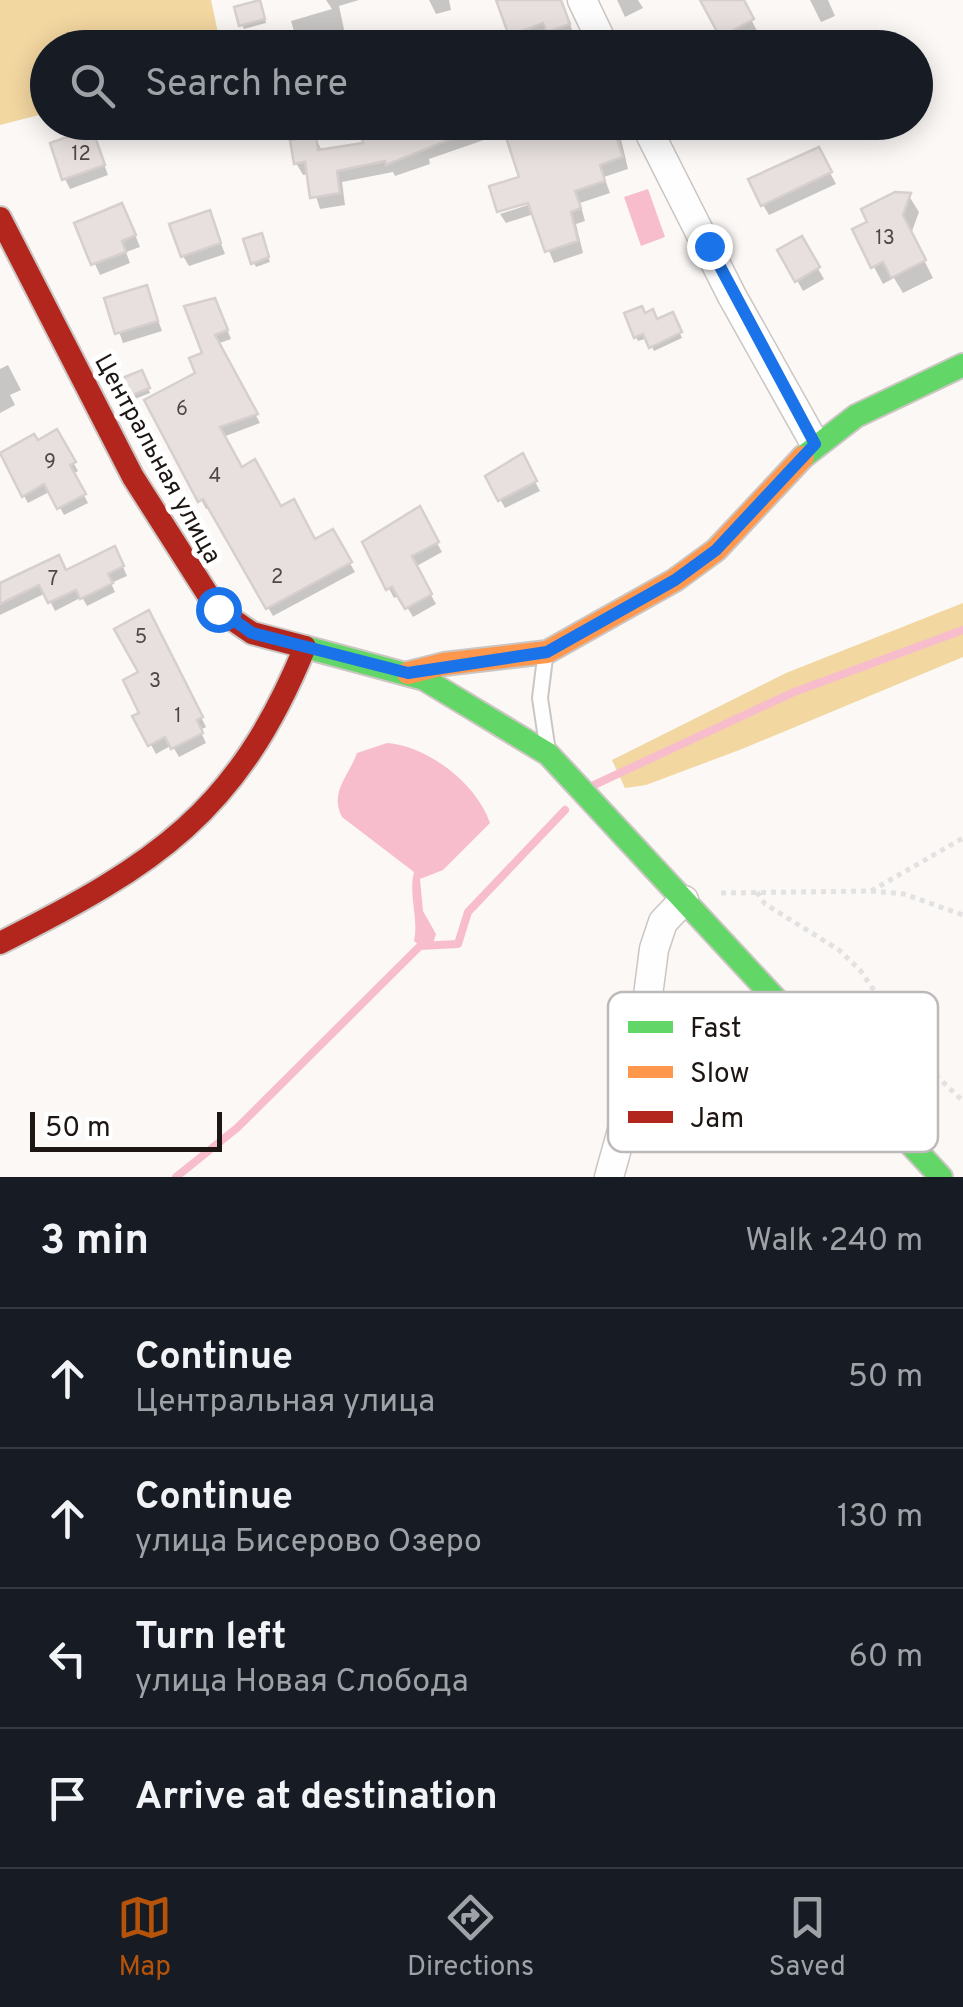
<!DOCTYPE html>
<html lang="en">
<head>
<meta charset="utf-8">
<style>
  :root { --surface:#171b24; --page:#242831; --text:#f1f3f6; --muted:#9ea1a6; --line:#363941; --accent:#b45309 }
  body { margin:0; font-family:Overpass,sans-serif; background:var(--page); color:var(--text) }
  .scale { position:absolute; left:30px; bottom:25px; width:192px; box-sizing:border-box; padding-left:10px; border:5px solid #1e1612; border-top:0; font-size:28px; line-height:35px; white-space:nowrap; color:#1e1612; -webkit-text-stroke:8px #fff; paint-order:stroke }
  .stop { position:absolute; width:30px; height:30px; margin:-22px; border:8px solid #1a73e8; border-radius:50%; background:#fff }
  .stop.end { background:#1a73e8; border-color:#fff; box-shadow:0 2px 10px #0008 }
  .list { margin:0; padding:0; list-style:none }
  h2 { display:flex; justify-content:space-between; align-items:center; height:130px; margin:0; padding:0 40px; font-size:42px }
  h2 small { font-size:32px; font-weight:400; color:var(--muted) }
  .list li { display:grid; grid-template-columns:65px 1fr auto; gap:30px; align-items:center; box-sizing:border-box; height:140px; padding:0 40px; border-top:2px solid var(--line) }
  .list b { display:block; font-size:38px; white-space:nowrap }
  .list p { margin:0; font-size:32px; white-space:nowrap; color:var(--muted) }
  .list em { font-size:32px; font-style:normal; color:var(--muted) }
  .icon { flex:none; width:55px; height:55px; fill:none; stroke:currentColor; stroke-width:2; stroke-linecap:round; stroke-linejoin:round }
  .map { position:relative; flex:none; width:963px; height:1177px; overflow:hidden }
  .search { position:absolute; background:var(--surface); box-shadow:0 5px 25px #0003; left:30px; right:30px; top:30px; height:110px; display:flex; align-items:center; gap:25px; box-sizing:border-box; padding:0 35px; border-radius:55px; color:var(--muted); font-size:38px }
  .sheet { height:690px; background:var(--surface) }
  nav { display:flex; justify-content:space-around; align-items:center; box-sizing:border-box; height:140px; border-top:2px solid var(--line); background:var(--surface); font-size:28px; color:var(--muted) }
  nav a { display:grid; justify-items:center; gap:5px }
  nav .on { color:var(--accent) }
  .map>svg:first-child { display:block }
</style>
</head>
<body>
<div class="map">
<svg width="963" height="1177" viewBox="0 0 963 1177">
  <rect width="100%" height="100%" fill="#fbf8f6"/>
  <g fill="#f3d7a1">
    <polygon points="0,0 211,0 221,47 48,48 47,113 0,125"/>
    <polygon points="963,603 963,657 742,749 646,785 625,788 612,760 786,673"/>
  </g>
  <g fill="#f8bdcd">
    <polygon points="648,189 665,237 641,246 624,197"/>
    <path d="M387 743C428 746 477 784 490 823L443 870 420 879 423 911 436 934 433 943 420 946 414 941C419 917 408 896 414 872L342 817C329 792 349 776 357 753Z"/>
  </g>
  <g fill="#0003">
    <polygon points="326,0 359,0 339,6 348,48 299,48 291,21 332,9"/>
    <polygon points="429,0 449,0 451,10 436,14"/>
    <polygon points="529,0 561,0 574,35 539,48 517,48 503,11"/>
    <polygon points="617,0 638,0 643,8 625,17"/>
    <polygon points="704,0 741,0 766,48 731,48"/>
    <polygon points="810,0 828,0 835,16 821,22"/>
    <polygon points="261,7 266,23 244,29 242,25"/>
    <polygon points="419,122 617,122 628,169 604,177 610,193 580,203 585,221 576,224 583,253 554,263 534,214 506,223 500,214 540,201 507,132 429,159 430,164 395,176 393,172 342,182 345,205 320,209 309,174 303,175 296,163 315,138 323,152 366,145"/>
    <polygon points="96,141 108,175 70,189 65,179"/>
    <polygon points="818,150 836,184 769,215 763,205"/>
    <polygon points="909,196 919,212 911,234 933,278 903,293 894,278 883,284 855,231"/>
    <polygon points="209,213 225,254 189,266 183,256"/>
    <polygon points="128,217 140,247 126,252 130,263 100,275 77,224"/>
    <polygon points="801,239 824,279 803,291 781,251"/>
    <polygon points="263,240 270,262 256,267 254,263"/>
    <polygon points="146,288 162,331 123,343 108,300"/>
    <polygon points="219,310 231,339 217,344 260,423 223,437 241,470 314,542 332,532 355,572 273,616 210,507 206,509 148,401 199,374"/>
    <polygon points="644,315 657,322 672,315 682,338 654,351 648,338 638,341 636,337"/>
    <polygon points="8,365 21,390 10,395 15,405 0,413 0,369"/>
    <polygon points="144,377 150,393 125,403 116,383"/>
    <polygon points="56,432 78,471 73,474 88,503 64,515 51,491 28,503 1,455"/>
    <polygon points="522,457 540,491 505,508 488,477"/>
    <polygon points="419,510 442,552 415,567 436,604 413,617 400,595 394,598 365,543"/>
    <polygon points="119,558 127,576 111,583 115,592 87,606 82,597 55,611 46,593 0,615 0,586"/>
    <polygon points="153,622 206,727 200,730 206,743 179,757 172,745 156,754 136,717 142,714 142,673"/>
  </g>
  <g fill="none" stroke-linecap="round" stroke-linejoin="round">
    <g stroke="#f8bdcd" stroke-width="8">
      <polyline points="594,785 794,692 963,630"/>
      <polyline points="176,1177 237,1128 420,946 458,944 468,912 565,810"/>
    </g>
  </g>
  <g fill="#e7e0df" stroke="#d6cfce" stroke-width="2.5">
    <polygon points="260,0 265,19 239,26 234,7"/>
    <polygon points="496,0 561,0 570,24 547,32 543,23 509,36"/>
    <polygon points="700,0 744,0 754,19 720,37"/>
    <polygon points="422,122 484,122 484,126 386,165 385,161 337,171 340,193 310,198 305,162 294,164 290,140 316,135 318,150 363,143 362,136"/>
    <polygon points="501,122 627,122 630,134 617,139 623,157 600,165 605,181 575,191 581,208 571,212 578,241 545,252 528,203 497,212 489,186 519,177"/>
    <polygon points="92,128 105,165 62,180 50,143"/>
    <polygon points="819,147 832,172 761,206 748,179"/>
    <polygon points="895,192 911,193 903,215 926,260 891,278 883,262 871,268 852,229 867,222 861,209"/>
    <polygon points="122,203 136,235 122,241 126,252 91,265 74,223"/>
    <polygon points="210,210 221,243 181,257 169,224"/>
    <polygon points="262,233 269,257 251,264 243,239"/>
    <polygon points="802,236 820,267 795,282 777,250"/>
    <polygon points="147,285 158,321 115,334 104,298"/>
    <polygon points="215,298 228,330 215,335 258,414 220,427 242,467 255,459 281,506 294,499 315,539 333,529 352,562 266,609 203,499 198,502 144,400 195,373 189,358 202,353 184,306"/>
    <polygon points="642,306 645,313 653,309 657,319 673,312 682,332 649,348 643,334 634,338 624,313"/>
    <polygon points="142,370 150,388 120,400 112,382"/>
    <polygon points="57,429 76,462 70,465 86,494 57,509 44,484 22,497 0,453 34,434 38,440"/>
    <polygon points="523,453 537,481 498,501 485,476"/>
    <polygon points="420,506 439,542 412,556 432,594 405,609 392,587 386,590 362,542"/>
    <polygon points="115,546 124,566 108,574 113,583 80,599 76,590 48,603 39,585 0,604 0,583 59,555 66,570"/>
    <polygon points="149,610 203,717 197,720 203,733 171,749 165,737 148,746 132,716 139,713 123,680 138,672 114,629"/>
  </g>
  <g fill="none" stroke-linecap="round" stroke-linejoin="round">
    <defs>
      <polyline id="lane" points="545,658 540,698 547,745"/>
      <g id="street">
        <polyline points="582,0 605,48"/>
        <polyline points="644,122 732,296 815,444"/>
        <polyline points="609,1177 638,1073 654,949 663,922 684,900"/>
      </g>
      <g id="fast">
        <polyline points="803,457 856,416 963,365"/>
        <polyline points="305,647 424,679 548,754 941,1177"/>
      </g>
      <polyline id="slow" points="408,673 444,664 547,652 675,580 716,550 803,457"/>
      <g id="jam">
        <polyline points="0,218 133,477 217,609 252,633 305,647"/>
        <path d="M0 943C155 865 237 813 305 647"/>
      </g>
    </defs>
    <use href="#lane" stroke="#ccc6c3" stroke-width="18"/>
    <use href="#street" stroke="#ccc6c3" stroke-width="31"/>
    <use href="#fast" stroke="#ccc6c3" stroke-width="26"/>
    <use href="#slow" stroke="#ccc6c3" stroke-width="26"/>
    <use href="#jam" stroke="#ccc6c3" stroke-width="26"/>
    <g stroke="#e3e2e2" stroke-width="5" stroke-dasharray="5 5" stroke-linecap="butt">
      <polyline points="871,891 904,894 963,915"/>
      <polyline points="757,892 765,904 839,950 860,970 924,1064 963,1101"/>
      <polyline points="721,893 871,891 963,838"/>
    </g>
    <use href="#lane" stroke="#fefefe" stroke-width="14"/>
    <use href="#street" stroke="#fefefe" stroke-width="28"/>
    <use href="#fast" stroke="#63d668" stroke-width="22"/>
    <use href="#slow" stroke="#ff974d" stroke-width="22"/>
    <use href="#jam" stroke="#b3261e" stroke-width="22"/>
  </g>
  <g fill="none" stroke-linecap="round" stroke-linejoin="round">
    <polyline stroke="#1a73e8" stroke-width="12" points="218,609 252,633 408,673 547,652 675,580 716,550 815,444 709,246"/>
  </g>
  <g text-anchor="middle" stroke-width="10" stroke-linejoin="round" paint-order="stroke">
    <g font-size="20" fill="#504845">
      <text x="81" y="160">12</text>
      <text x="885" y="244">13</text>
      <text x="182" y="415">6</text>
      <text x="50" y="468">9</text>
      <text x="215" y="482">4</text>
      <text x="277" y="583">2</text>
      <text x="53" y="585">7</text>
      <text x="141" y="643">5</text>
      <text x="155" y="687">3</text>
      <text x="178" y="722">1</text>
    </g>
    <g font-size="25" fill="#1e1612" stroke="#fff">
      <text transform="translate(159 458) rotate(61)" y="9">Центральная улица</text>
    </g>
  </g>
  <rect x="608" y="992" width="330" height="160" rx="15" fill="#fff" stroke="#bcb9b8" stroke-width="2.5"/>
  <rect x="628" y="1021" width="45" height="12" fill="#63d668"/>
  <rect x="628" y="1066" width="45" height="12" fill="#ff974d"/>
  <rect x="628" y="1111" width="45" height="12" fill="#b3261e"/>
  <g font-size="28" fill="#1e1612">
    <text x="690" y="1037">Fast</text>
    <text x="690" y="1082">Slow</text>
    <text x="690" y="1127">Jam</text>
  </g>
</svg>
<div class="scale">50 m</div>
<div class="stop" style="left:218px;top:609px"></div>
<div class="stop end" style="left:709px;top:246px"></div>
<div class="search"><svg class="icon" aria-label="search" viewBox="0 0 24 24"><circle cx="10" cy="10" r="6"/><path d="M15 15l6 6"/></svg>Search here</div>
</div>
<section class="sheet">
<h2>3 min<small>Walk · 240 m</small></h2>
<ul class="list">
<li><svg class="icon" aria-label="ahead" viewBox="0 0 24 24"><path d="M12 20V5M6 11l6-6 6 6"/></svg><div><b>Continue</b><p>Центральная улица</p></div><em>50 m</em></li>
<li><svg class="icon" aria-label="ahead" viewBox="0 0 24 24"><path d="M12 20V5M6 11l6-6 6 6"/></svg><div><b>Continue</b><p>улица Бисерово Озеро</p></div><em>130 m</em></li>
<li><svg class="icon" aria-label="left" viewBox="0 0 24 24"><path d="M17 20v-9H6M10 6l-5 5 5 5"/></svg><div><b>Turn left</b><p>улица Новая Слобода</p></div><em>60 m</em></li>
<li><svg class="icon" aria-label="arrive" viewBox="0 0 24 24"><path d="M6 21V4h12l-3 4 3 4H6"/></svg><div><b>Arrive at destination</b></div></li>
</ul>
</section>
<nav>
<a class="on"><svg class="icon" aria-label="map" viewBox="0 0 24 24"><path d="M3 6l6-2 6 2 6-2v14l-6 2-6-2-6 2zM9 4v14M15 6v14"/></svg>Map</a>
<a><svg class="icon" aria-label="directions" viewBox="0 0 24 24"><path d="M12 3l9 9-9 9-9-9zM9 14v-3h6M13 9l2 2-2 2"/></svg>Directions</a>
<a><svg class="icon" aria-label="saved" viewBox="0 0 24 24"><path d="M7 4h10v16l-5-4-5 4z"/></svg>Saved</a>
</nav>
</body>
</html>
